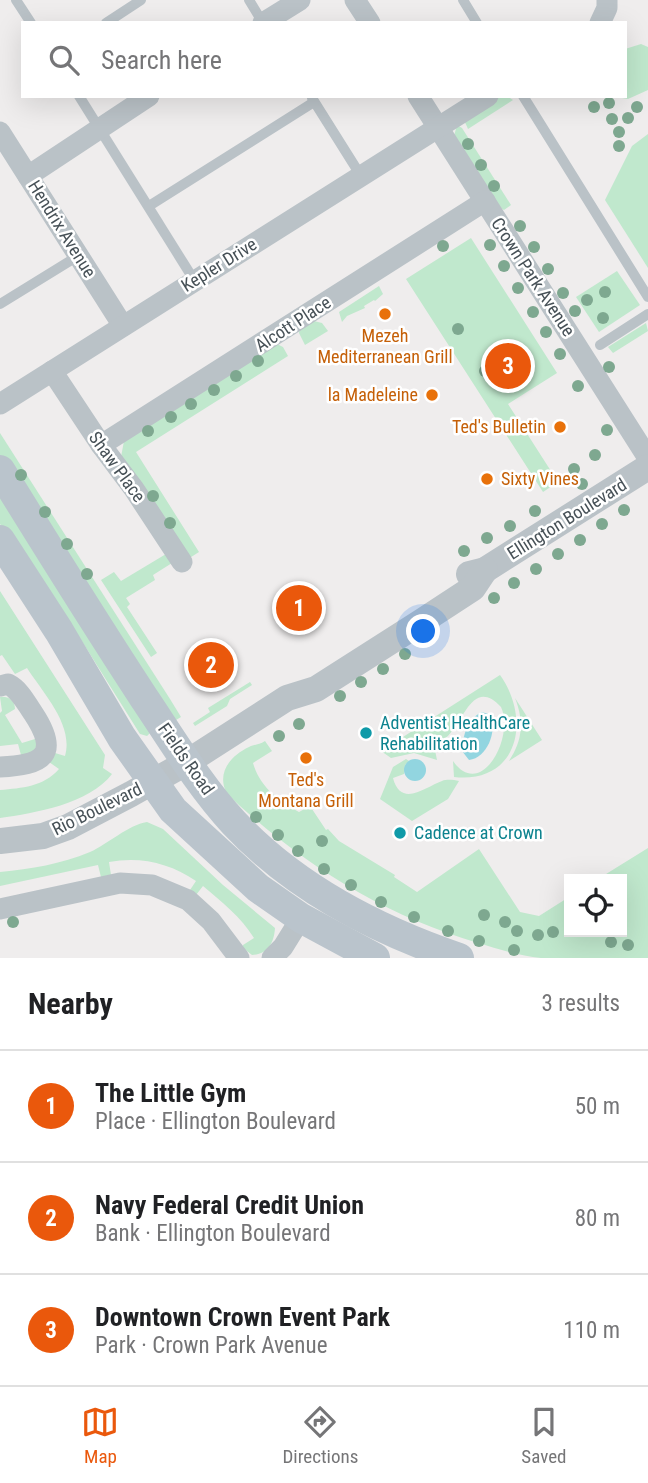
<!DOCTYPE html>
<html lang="en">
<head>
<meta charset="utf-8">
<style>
  :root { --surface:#fff; --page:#f6f6f6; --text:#202124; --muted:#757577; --line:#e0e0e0; --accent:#ea580c }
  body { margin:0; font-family:"Roboto Condensed",sans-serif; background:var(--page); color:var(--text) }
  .controls { position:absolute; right:21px; bottom:21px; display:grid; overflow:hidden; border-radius:0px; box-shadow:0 7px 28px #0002 }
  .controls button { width:63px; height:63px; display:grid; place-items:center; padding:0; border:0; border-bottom:2px solid var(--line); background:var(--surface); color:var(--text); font:35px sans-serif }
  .you { position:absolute; left:424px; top:632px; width:24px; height:24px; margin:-18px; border:5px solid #fff; border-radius:50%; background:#1a73e8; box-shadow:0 0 0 10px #1a73e833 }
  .badge { display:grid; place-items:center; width:46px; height:46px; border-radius:50%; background:var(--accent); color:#fff; font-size:23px; font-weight:700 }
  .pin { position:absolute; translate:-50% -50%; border:4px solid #fff; box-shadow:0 2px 7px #0006 }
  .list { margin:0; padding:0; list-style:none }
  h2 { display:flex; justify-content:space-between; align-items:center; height:91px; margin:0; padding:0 28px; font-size:30px }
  h2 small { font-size:23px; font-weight:400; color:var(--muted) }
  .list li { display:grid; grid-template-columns:46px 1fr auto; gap:21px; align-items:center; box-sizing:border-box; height:112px; padding:0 28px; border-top:2px solid var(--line) }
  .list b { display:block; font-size:26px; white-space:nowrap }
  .list p { margin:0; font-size:23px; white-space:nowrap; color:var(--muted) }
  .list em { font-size:23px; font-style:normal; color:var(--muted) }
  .icon { flex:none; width:38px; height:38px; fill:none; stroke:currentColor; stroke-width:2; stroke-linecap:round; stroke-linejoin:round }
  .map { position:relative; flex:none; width:648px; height:958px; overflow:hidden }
  .search { position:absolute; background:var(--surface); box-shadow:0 7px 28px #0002; left:21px; right:21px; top:21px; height:77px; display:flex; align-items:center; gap:18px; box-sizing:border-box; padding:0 24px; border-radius:0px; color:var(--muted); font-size:26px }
  .sheet { height:427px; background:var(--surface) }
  nav { display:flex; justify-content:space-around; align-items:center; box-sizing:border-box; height:98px; border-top:2px solid var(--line); background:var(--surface); font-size:19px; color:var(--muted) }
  nav a { display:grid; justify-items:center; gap:4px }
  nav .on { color:var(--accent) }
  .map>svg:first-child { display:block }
</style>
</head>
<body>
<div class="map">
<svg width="648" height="958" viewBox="0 0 648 958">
  <rect width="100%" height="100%" fill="#efeded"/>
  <g fill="#c0e8cd">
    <polygon points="641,44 648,47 648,90 628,99 610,96 625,96 625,49"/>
    <polygon points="501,96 507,96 513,100 468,129 464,120"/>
    <polygon points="457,125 462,128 511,205 504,210 499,207 454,136"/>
    <polygon points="648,134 648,268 605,200 632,146"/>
    <polygon points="471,238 557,373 508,404 558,482 543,492 406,279"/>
    <polygon points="617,271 640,305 599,332 576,297"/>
    <polygon points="379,286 383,294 375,301 374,300 364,306 365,308 347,316 342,322 339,312"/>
    <polygon points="314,321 322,323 328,331 305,345 299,333 300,327"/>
    <polygon points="646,323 648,331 613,353 608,347"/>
    <polygon points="277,344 283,347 288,356 136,452 199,552 188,559 121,457 124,441"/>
    <polygon points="0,433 170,699 181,717 171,723 0,456"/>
    <polygon points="0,488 150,733 147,736 140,734 58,603 0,524"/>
    <polygon points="166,554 172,563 153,575 155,580 126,598 130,604 127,607 157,653 151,657 101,580 114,572 121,581"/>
    <path d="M0 591 105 755 103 768 112 774C89 804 35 813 0 818V790C22 788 43 787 59 769L49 762 55 753 65 756C74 725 43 693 27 668L15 674 2 655 0 656Z"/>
    <path d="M500 675C532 720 518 784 454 777L453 761C481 801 515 737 501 707 475 679 465 716 452 731 447 738 441 742 434 745L437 760 414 753 391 758 381 751Z"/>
    <polygon points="250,682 252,685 230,699 227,706 195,726 193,723 210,712 208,708"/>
    <path d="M0 697C8 696 15 700 15 709L5 715 22 743 35 739 37 744 34 752 21 755 18 744 0 746V713L2 711Z"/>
    <path d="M515 698 542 740 509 761C523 740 524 721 515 698Z"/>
    <path d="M265 741 272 751 253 763C260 787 279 801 299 812L310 806 326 830 328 829 339 841 395 875 394 877 417 892 479 849 520 912 539 916 569 897V932H622V879H598L648 848V958C613 958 576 958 541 958 520 956 498 949 478 943 382 915 299 862 227 794 216 773 230 756 249 747 255 744 259 745 265 741Z"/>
    <path d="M406 759 409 761 405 765 404 774 393 778C401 809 427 786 442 781 447 779 454 780 459 781L448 799 412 821 380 799 393 767Z"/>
    <path d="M147 822 163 829 223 885 275 928C274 943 268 954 252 955L243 948V945L254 938C241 917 222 902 203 886L196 895 190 890 196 881C170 863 140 856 109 862L111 875 101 877 98 865 0 886V872C31 869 61 864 90 852 108 844 128 825 147 822Z"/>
  </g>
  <g fill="#92d5e0">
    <path d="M482 712 491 715C497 732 487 758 469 760L462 751C463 735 467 719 482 712Z"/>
    <circle cx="415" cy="770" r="11"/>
  </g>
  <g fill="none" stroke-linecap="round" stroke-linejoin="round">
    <g stroke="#bac2c7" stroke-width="10">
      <polyline points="16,0 31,23"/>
      <polyline points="249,0 263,23"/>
      <polyline points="463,0 477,23"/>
      <polyline points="106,23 141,0"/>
      <polyline points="79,96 194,280"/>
      <polyline points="523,96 648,297"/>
      <polyline points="312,98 361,176"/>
      <polyline points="149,206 314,102"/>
      <polyline points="0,304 78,256"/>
      <polyline points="600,345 648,314"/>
    </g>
    <g stroke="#bac2c7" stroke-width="21">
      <polyline points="355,0 370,23"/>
      <polyline points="263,23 300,0"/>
      <polyline points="600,23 607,8 607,0"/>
      <polyline points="418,96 648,458"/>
      <polyline points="0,132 123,326"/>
      <polyline points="28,176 149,96"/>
      <polyline points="52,371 101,445 134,489 182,562"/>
      <polyline points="0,404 488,96"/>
      <polyline points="101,445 485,201"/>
      <path d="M0 686 8 684C20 690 26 703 33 713 61 755 43 765 0 767"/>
      <polyline points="0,909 120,883 152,885 188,900 211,921 239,958"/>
      <polyline points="272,958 283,947 301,918"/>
    </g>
    <g stroke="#bac2c7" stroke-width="26">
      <polyline points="469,574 485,570 648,467"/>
      <polyline points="0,841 43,836 68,827 131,794 186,763 287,698 316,689 421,622 473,588 485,570"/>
    </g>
    <g stroke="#bac4cc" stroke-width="30">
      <path d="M0 470C47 546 95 623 144 698 173 741 199 785 234 823 294 887 377 930 459 958"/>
      <polyline points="0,540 59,631 122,738 173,810 258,888 301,918 375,958"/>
    </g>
  </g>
  <g fill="#7ea890">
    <circle cx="609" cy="103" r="6"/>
    <circle cx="594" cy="107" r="6"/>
    <circle cx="637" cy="107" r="6"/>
    <circle cx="628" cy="118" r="6"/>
    <circle cx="612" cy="119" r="6"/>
    <circle cx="619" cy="132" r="6"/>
    <circle cx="468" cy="144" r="6"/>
    <circle cx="619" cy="146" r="6"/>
    <circle cx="481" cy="165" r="6"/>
    <circle cx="494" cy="186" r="6"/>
    <circle cx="520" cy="226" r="6"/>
    <circle cx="490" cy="245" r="6"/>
    <circle cx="443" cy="246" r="6"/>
    <circle cx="534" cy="247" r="6"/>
    <circle cx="504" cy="266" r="6"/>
    <circle cx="548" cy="269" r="6"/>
    <circle cx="518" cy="288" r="6"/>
    <circle cx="605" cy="292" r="6"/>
    <circle cx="563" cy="293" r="6"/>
    <circle cx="587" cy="300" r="6"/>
    <circle cx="575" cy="311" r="6"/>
    <circle cx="533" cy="312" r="6"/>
    <circle cx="603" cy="318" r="6"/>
    <circle cx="458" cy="329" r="6"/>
    <circle cx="546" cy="332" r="6"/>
    <circle cx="560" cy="354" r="6"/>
    <circle cx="258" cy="361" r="6"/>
    <circle cx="609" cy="367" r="6"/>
    <circle cx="485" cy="371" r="6"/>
    <circle cx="236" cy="376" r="6"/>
    <circle cx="578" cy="386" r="6"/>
    <circle cx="214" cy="390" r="6"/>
    <circle cx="191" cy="404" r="6"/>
    <circle cx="171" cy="417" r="6"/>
    <circle cx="607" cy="430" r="6"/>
    <circle cx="148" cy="431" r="6"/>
    <circle cx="595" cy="455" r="6"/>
    <circle cx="574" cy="469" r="6"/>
    <circle cx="21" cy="475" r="6"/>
    <circle cx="582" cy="484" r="6"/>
    <circle cx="153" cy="496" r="6"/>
    <circle cx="624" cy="510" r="6"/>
    <circle cx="535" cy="511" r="6"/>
    <circle cx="45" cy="512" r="6"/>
    <circle cx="170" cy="523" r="6"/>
    <circle cx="602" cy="524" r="6"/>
    <circle cx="510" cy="526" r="6"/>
    <circle cx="487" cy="538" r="6"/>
    <circle cx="580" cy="540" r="6"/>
    <circle cx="67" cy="544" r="6"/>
    <circle cx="464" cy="551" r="6"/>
    <circle cx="558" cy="554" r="6"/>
    <circle cx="536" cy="569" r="6"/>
    <circle cx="87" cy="574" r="6"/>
    <circle cx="514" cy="583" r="6"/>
    <circle cx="494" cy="598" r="6"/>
    <circle cx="405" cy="654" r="6"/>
    <circle cx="383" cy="669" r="6"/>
    <circle cx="361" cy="682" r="6"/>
    <circle cx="340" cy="696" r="6"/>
    <circle cx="299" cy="724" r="6"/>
    <circle cx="279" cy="736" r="6"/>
    <circle cx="256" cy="817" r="6"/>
    <circle cx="278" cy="835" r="6"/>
    <circle cx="322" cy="841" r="6"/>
    <circle cx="298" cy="851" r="6"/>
    <circle cx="324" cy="869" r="6"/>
    <circle cx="351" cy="885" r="6"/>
    <circle cx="381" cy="902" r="6"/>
    <circle cx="484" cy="915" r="6"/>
    <circle cx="414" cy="917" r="6"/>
    <circle cx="13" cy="922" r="6"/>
    <circle cx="505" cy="922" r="6"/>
    <circle cx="448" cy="931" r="6"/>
    <circle cx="517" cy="931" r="6"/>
    <circle cx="553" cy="932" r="6"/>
    <circle cx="538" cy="935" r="6"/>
    <circle cx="479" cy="941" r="6"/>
    <circle cx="611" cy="942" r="6"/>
    <circle cx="628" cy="945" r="6"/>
    <circle cx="514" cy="950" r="6"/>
  </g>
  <g fill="#e8710a" stroke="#fff" stroke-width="2.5">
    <circle cx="385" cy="314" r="7"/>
    <circle cx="432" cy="395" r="7"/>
    <circle cx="560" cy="427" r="7"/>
    <circle cx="487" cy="479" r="7"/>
    <circle cx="306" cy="758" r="7"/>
  </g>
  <g fill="#0f9aa8" stroke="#fff" stroke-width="2.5">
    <circle cx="366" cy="733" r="7"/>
    <circle cx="400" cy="833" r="7"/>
  </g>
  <g text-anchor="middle" stroke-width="5" stroke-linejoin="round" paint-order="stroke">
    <g font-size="18" fill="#475157" stroke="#fff">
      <text transform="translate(62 229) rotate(58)" y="6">Hendrix Avenue</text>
      <text transform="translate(219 265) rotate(-32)" y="6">Kepler Drive</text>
      <text transform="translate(533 277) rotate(57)" y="6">Crown Park Avenue</text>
      <text transform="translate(293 324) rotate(-33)" y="6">Alcott Place</text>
      <text transform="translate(117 467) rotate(54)" y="6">Shaw Place</text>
      <text transform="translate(567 519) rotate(-32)" y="6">Ellington Boulevard</text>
      <text transform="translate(186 759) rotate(55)" y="6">Fields Road</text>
      <text transform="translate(97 809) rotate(-26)" y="6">Rio Boulevard</text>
    </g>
    <g font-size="18" fill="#c56008" stroke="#fff">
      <text x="385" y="342">Mezeh<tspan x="385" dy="21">Mediterranean Grill</tspan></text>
      <text x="418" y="401" text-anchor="end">la Madeleine</text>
      <text x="546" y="433" text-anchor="end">Ted's Bulletin</text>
      <text x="501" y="485" text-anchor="start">Sixty Vines</text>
      <text x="306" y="786">Ted's<tspan x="306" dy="21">Montana Grill</tspan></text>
    </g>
    <g font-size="18" fill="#0d838f" stroke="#fff" text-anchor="start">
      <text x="380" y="729">Adventist HealthCare<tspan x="380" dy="21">Rehabilitation</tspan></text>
      <text x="414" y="839">Cadence at Crown</text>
    </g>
  </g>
</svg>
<div class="controls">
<button><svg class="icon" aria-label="locate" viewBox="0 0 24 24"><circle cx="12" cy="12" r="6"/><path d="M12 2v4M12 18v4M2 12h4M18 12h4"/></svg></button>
</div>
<div class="you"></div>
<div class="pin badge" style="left:299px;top:608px">1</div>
<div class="pin badge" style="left:211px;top:665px">2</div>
<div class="pin badge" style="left:508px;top:366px">3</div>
<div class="search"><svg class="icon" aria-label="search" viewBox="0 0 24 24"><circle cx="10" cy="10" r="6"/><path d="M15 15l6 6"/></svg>Search here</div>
</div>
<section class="sheet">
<h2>Nearby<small>3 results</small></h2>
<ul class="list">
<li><span class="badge">1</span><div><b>The Little Gym</b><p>Place · Ellington Boulevard</p></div><em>50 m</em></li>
<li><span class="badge">2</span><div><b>Navy Federal Credit Union</b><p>Bank · Ellington Boulevard</p></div><em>80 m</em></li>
<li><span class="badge">3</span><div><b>Downtown Crown Event Park</b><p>Park · Crown Park Avenue</p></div><em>110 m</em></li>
</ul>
</section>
<nav>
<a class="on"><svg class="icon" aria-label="map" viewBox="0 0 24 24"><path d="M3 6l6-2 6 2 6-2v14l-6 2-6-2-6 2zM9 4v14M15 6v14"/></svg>Map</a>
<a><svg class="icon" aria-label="directions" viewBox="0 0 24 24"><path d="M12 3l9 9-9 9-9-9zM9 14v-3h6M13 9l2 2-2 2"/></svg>Directions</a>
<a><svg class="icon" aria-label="saved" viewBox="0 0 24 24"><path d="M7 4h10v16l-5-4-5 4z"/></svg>Saved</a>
</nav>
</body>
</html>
